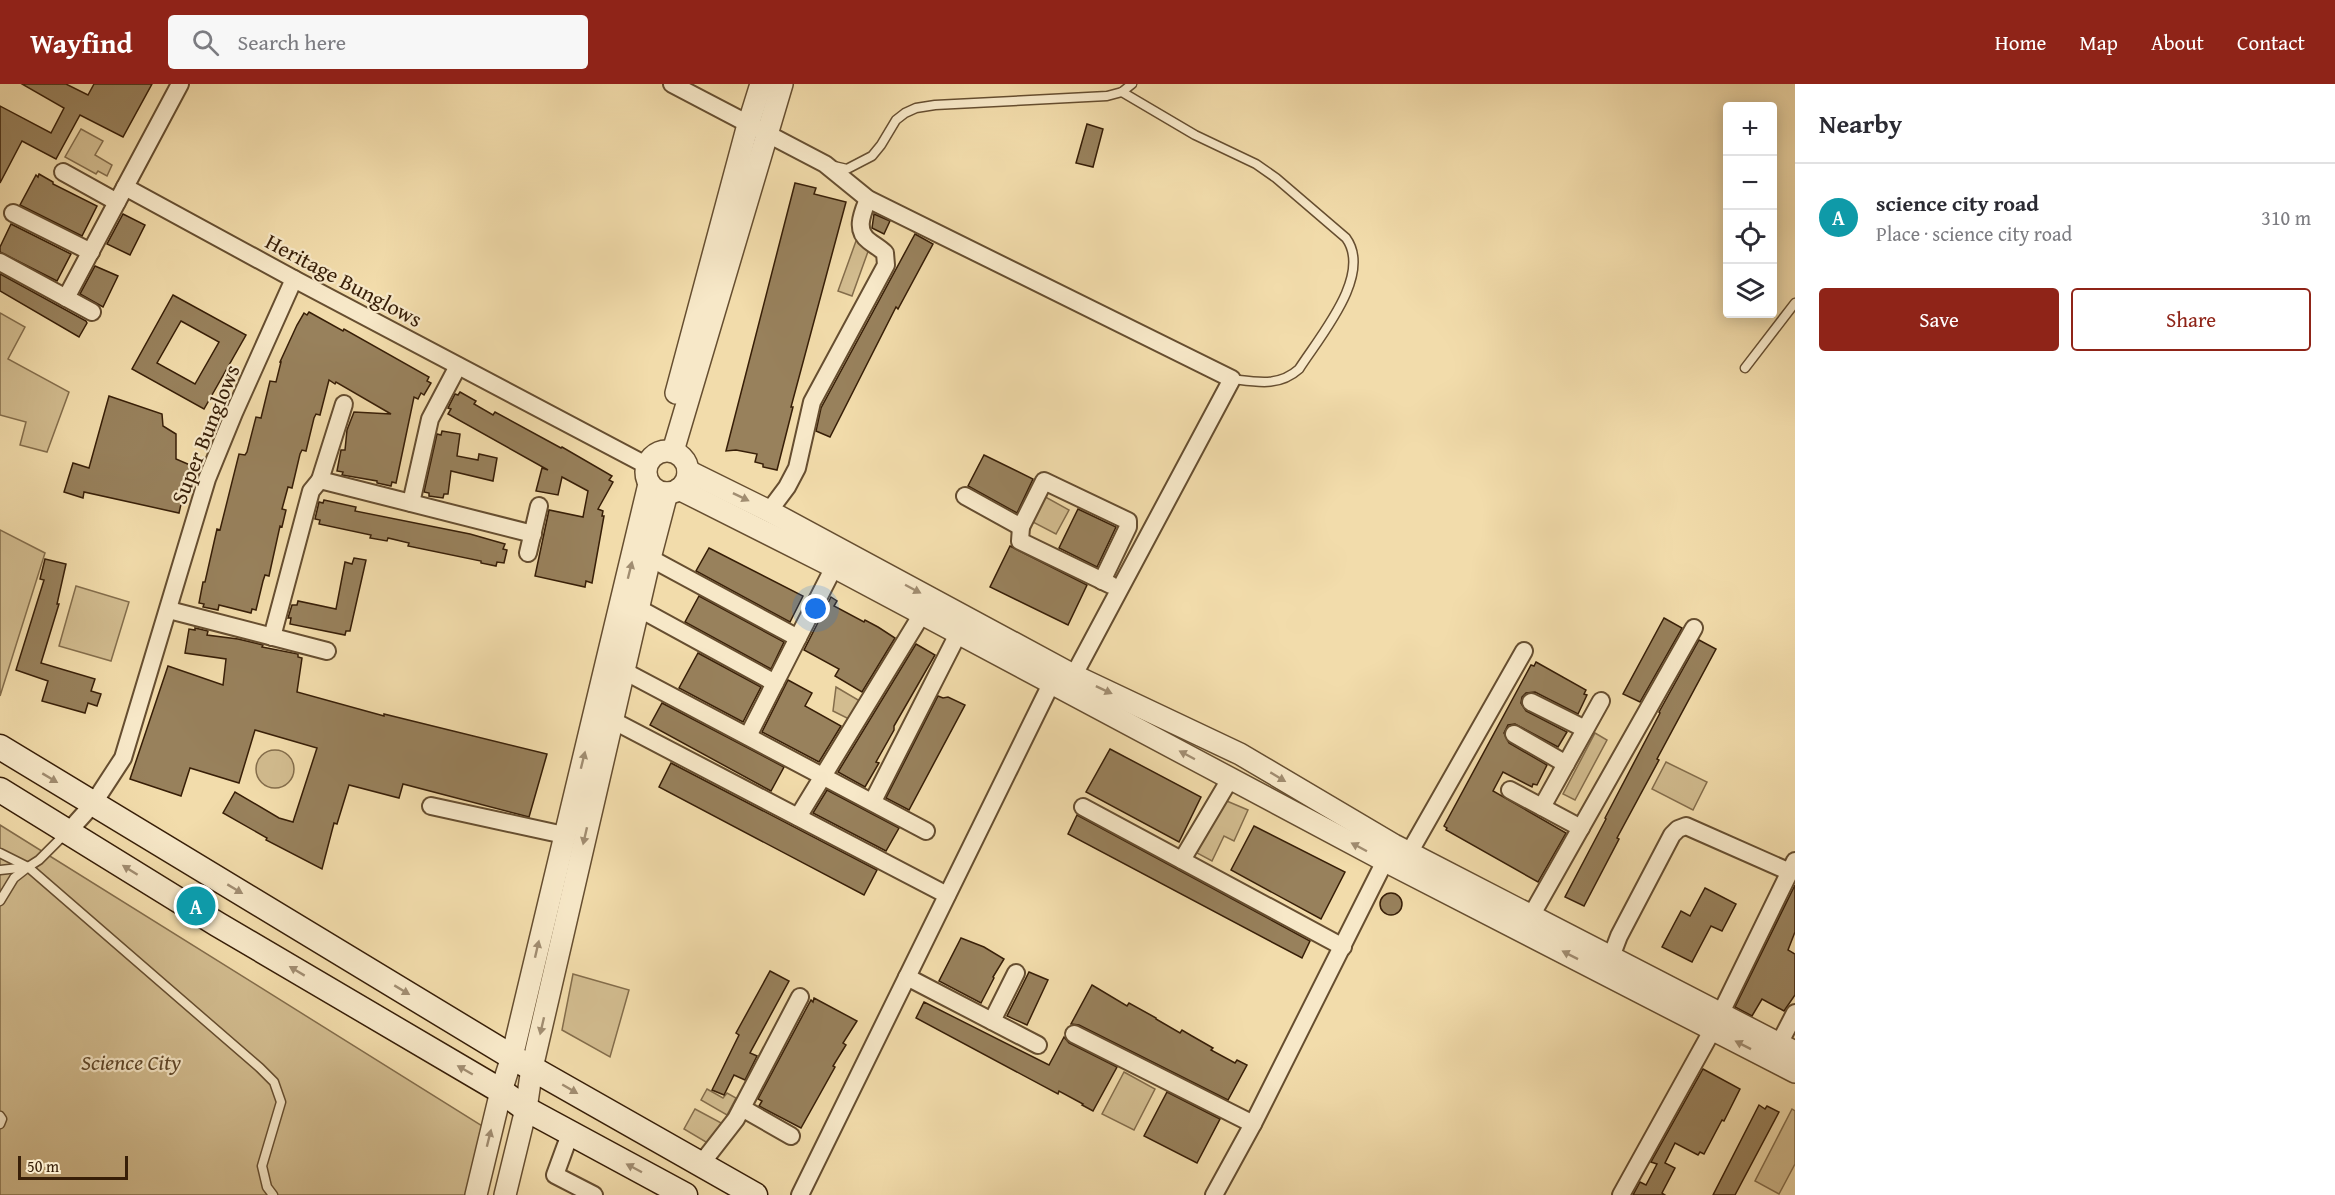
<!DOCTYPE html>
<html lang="en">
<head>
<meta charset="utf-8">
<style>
  :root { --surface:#fff; --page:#f7f7f7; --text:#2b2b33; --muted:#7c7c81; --line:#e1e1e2; --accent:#8f2418 }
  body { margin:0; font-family:"Gentium Book Plus",serif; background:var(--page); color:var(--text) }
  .controls { position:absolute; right:18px; top:18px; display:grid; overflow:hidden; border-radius:6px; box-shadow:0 3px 15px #0003 }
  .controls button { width:54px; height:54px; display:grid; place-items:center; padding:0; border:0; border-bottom:2px solid var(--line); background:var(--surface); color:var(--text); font:30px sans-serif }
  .scale { position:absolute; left:18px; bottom:15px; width:110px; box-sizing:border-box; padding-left:6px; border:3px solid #371e07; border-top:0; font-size:16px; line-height:21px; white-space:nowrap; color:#371e07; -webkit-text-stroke:4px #f7e8c8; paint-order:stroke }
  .you { position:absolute; left:816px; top:525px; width:21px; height:21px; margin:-15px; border:4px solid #fff; border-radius:50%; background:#1a73e8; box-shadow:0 0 0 9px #1a73e833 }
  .badge { display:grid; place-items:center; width:39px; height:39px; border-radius:50%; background:var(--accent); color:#fff; font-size:20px; font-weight:700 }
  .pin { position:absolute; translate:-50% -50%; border:3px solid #fff; box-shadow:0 2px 6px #0006 }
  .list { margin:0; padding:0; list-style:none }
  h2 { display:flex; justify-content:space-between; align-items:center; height:78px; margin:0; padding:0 24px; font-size:26px }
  h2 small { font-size:20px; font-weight:400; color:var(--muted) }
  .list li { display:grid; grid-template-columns:39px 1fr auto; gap:18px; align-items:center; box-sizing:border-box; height:108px; padding:0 24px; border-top:2px solid var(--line) }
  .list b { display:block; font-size:22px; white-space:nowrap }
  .list p { margin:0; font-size:20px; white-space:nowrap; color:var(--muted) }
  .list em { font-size:20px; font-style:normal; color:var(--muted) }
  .actions { display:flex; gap:12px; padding:18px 24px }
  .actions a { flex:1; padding:14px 0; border:2px solid var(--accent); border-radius:6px; text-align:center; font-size:21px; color:var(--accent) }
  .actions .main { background:var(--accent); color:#fff }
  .icon { flex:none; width:33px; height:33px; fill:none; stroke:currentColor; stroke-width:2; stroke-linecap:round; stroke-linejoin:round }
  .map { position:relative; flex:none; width:1795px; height:1111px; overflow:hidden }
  header { display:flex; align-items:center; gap:36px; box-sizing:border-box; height:84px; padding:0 30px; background:var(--accent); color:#fff }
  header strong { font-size:28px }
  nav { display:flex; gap:33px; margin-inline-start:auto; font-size:21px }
  .search { width:420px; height:54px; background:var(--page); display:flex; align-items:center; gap:15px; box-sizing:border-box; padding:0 21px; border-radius:6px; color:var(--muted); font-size:22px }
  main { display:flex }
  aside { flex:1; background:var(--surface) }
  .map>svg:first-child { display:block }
</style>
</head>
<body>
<header>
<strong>Wayfind</strong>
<div class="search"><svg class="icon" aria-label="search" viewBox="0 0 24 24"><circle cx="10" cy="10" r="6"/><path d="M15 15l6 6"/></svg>Search here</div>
<nav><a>Home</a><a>Map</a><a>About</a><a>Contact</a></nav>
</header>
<main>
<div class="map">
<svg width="1795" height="1111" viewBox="0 0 1795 1111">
  <rect width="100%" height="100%" fill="#f2dcab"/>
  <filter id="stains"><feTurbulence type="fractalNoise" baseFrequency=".00333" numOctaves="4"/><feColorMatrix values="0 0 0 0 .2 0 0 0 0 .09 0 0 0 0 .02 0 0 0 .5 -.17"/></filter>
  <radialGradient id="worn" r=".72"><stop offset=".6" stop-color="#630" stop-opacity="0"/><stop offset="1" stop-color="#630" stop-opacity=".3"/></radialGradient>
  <g fill="#d2bc8f" stroke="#846d4b" stroke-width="1.5">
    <polygon points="81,45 103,57 95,71 112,81 107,92 98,87 96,90 65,73"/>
    <polygon points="856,157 870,162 852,212 838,207"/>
    <polygon points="0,229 25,243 8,275 69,308 47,368 20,361 26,338 0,331"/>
    <polygon points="1040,410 1069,426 1056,450 1027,435"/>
    <polygon points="0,446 45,469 0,612"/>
    <polygon points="76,502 129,518 111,577 59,562"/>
    <polygon points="836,603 865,620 855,638 833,627"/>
    <polygon points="1595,649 1607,656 1575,716 1563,710"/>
    <circle cx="275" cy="685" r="19"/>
    <polygon points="1666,678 1707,698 1693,726 1652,705"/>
    <polygon points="1222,715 1248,726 1234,757 1224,752 1212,777 1197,769"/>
    <polygon points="0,741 484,1043 468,1111 0,1111"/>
    <polygon points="573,890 629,906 610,973 562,946"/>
    <polygon points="1124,988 1155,1005 1134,1046 1102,1030"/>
    <polygon points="707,1005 723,1014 727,1009 736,1014 727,1031 701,1016"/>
    <polygon points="695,1025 725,1041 711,1061 684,1045"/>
    <polygon points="1792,1025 1795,1027 1795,1080 1779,1110 1755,1097"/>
  </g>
  <g fill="#98815c" stroke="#371e07" stroke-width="1.5" fill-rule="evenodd">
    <polygon points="22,0 66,0 88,11 94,0 152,0 123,53 80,31 56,75 22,57 0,99 0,22 51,49 64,24"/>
    <polygon points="1087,40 1103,45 1093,83 1076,79"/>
    <polygon points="39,90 53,98 53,100 97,122 82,152 20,121 36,91 38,93"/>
    <polygon points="795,99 816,104 814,110 846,118 791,323 793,323 777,386 763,383 763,380 755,378 757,370 736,366 726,367"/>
    <polygon points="123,130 145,141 130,171 107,160"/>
    <polygon points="874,130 890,137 884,150 872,144"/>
    <polygon points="11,140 71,170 57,197 0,168 0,163"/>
    <polygon points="915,150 933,160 898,225 896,223 830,353 816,347 821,324"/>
    <polygon points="95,182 118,192 103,223 80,210"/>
    <polygon points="0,190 86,237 87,239 79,253 0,207"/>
    <path d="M173 211 246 251 204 325 132 285ZM181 237 219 258 195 300 157 279Z"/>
    <polygon points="309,228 343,247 344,245 429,293 427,297 431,299 424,311 421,309 418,315 414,313 396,399 392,398 391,402 377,399 377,397 342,391 343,388 337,387 341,366 345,366 347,346 354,328 391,330 336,298 335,300 329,296 320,331 316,330 314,334 306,367 302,366 300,370 292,404 288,403 282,425 286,426 282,443 280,442 269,492 265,491 263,497 256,526 252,525 251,529 219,521 218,526 203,523 204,520 199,519 203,498 205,498 217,445 220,446 239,370 245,371 247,368 256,333 261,334 270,297 276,298 281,278 280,278 297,241 304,229 307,231"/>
    <polygon points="460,308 476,317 474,320 493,331 495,328 561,364 562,363 612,392 609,396 613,398 598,425 603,427 602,432 604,432 592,499 586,497 585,503 535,492 549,426 583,433 588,407 562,393 558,411 536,407 542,384 548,386 448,330 451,325 448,324 455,310 458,311"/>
    <polygon points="109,312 162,330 163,342 176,350 176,375 190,381 179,429 84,408 83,414 64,408 73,379 89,384"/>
    <polygon points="442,347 460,350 457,372 478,376 479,370 497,374 493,397 451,387 448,410 444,410 443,414 429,412 429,409 424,408 437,350 441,351"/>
    <polygon points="984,371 1033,395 1017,429 968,402"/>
    <polygon points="324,416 356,423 355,427 470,450 505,460 503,465 507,466 504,479 497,478 496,482 481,479 481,477 408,462 409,459 388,454 387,457 370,454 371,451 319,440 320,436 315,435 319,418 323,419"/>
    <polygon points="1078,425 1116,443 1097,483 1059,464"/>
    <polygon points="1010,462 1087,501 1068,541 990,503"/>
    <polygon points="709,464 803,512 790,538 696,487"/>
    <polygon points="354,474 366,476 350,547 346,547 345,551 290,540 291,534 288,534 292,521 297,521 298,517 336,525 345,478 352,480"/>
    <polygon points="45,475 66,480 57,520 59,520 41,579 95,595 91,607 101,610 97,622 88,619 85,629 42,617 48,597 16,586 44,496 40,495"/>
    <polygon points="699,512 784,558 771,585 685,538"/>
    <polygon points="831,513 837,517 834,522 864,538 865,536 878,543 895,554 862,608 835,592 839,585 804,566"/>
    <polygon points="1664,534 1682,544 1640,618 1623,610"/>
    <polygon points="195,544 208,547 207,551 238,555 263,561 262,563 298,570 298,573 302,574 297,608 384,632 384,630 547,670 529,733 403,700 399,714 349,701 337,740 334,739 322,785 266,756 267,754 223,729 235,708 279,734 293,738 317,664 255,646 239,699 190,684 181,712 130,695 168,582 223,601 226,575 185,569 189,545 195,546"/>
    <polygon points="1699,556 1716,565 1657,675 1659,676 1617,754 1619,755 1584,822 1565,813 1606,735 1605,734 1660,629 1659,628"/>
    <polygon points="916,560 935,571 894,642 894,646 876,678 879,679 865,703 838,688"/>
    <polygon points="698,569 761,603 743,638 679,604"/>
    <polygon points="1536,578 1586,606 1584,610 1587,611 1578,630 1535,608 1526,609 1522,613 1521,619 1526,627 1567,648 1558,663 1515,640 1508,641 1504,649 1509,659 1547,681 1537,701 1533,700 1532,703 1503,688 1493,707 1566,749 1538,798 1446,746 1447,744 1444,742 1531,581 1534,582"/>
    <polygon points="788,596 812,609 805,622 841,642 819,678 762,648"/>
    <polygon points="938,612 943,614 948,613 965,621 909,726 886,714"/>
    <polygon points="662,619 784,683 771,707 650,641"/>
    <polygon points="1110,665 1201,713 1179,758 1086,708"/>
    <polygon points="671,679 877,786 864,811 659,703"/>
    <polygon points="827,706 899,744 886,767 813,729"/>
    <polygon points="1077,731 1310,857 1302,874 1068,750"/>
    <polygon points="1254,742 1345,788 1321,835 1231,786"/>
    <polygon points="1795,801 1795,848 1788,866 1795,870 1795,911 1784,927 1762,915 1752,932 1735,923"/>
    <polygon points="1705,804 1736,820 1722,847 1711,842 1692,878 1662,863 1681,827 1690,832"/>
    <circle cx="1391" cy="820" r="11"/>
    <polygon points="961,854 984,863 1004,875 993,893 994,894 981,919 939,897"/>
    <polygon points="770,887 789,897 750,969 757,972 745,996 734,991 724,1011 712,1006 739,951 736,949"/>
    <polygon points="1029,888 1048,896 1027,941 1007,932"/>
    <polygon points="1092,901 1127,922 1129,919 1156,934 1156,935 1180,949 1182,946 1192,952 1213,964 1211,966 1235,979 1237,976 1247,981 1228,1016 1079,941 1071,940"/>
    <polygon points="814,914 857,937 843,959 846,961 833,982 835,983 801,1044 759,1022 762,1017 758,1015 805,927 811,916 813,918"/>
    <polygon points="924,918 1049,981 1064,953 1069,959 1117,983 1093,1027 1082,1021 1083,1020 1059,1007 1058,1010 916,934"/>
    <polygon points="1703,985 1740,1005 1724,1037 1722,1036 1704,1070 1700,1068 1698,1071 1675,1059 1665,1079 1675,1084 1662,1109 1665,1111 1633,1111 1640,1098 1646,1101 1657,1080 1651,1078"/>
    <polygon points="1167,1008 1220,1035 1197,1079 1144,1052"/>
    <polygon points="1759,1021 1765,1025 1767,1022 1779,1028 1735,1111 1713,1111"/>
  </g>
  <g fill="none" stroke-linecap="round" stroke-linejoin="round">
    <defs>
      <g id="service">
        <path d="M1122 8 1195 51 1256 80 1276 94 1346 154C1373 191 1320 252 1299 285 1279 303 1257 298 1232 295"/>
        <polyline points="834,82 847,85 872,72 881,61 896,36 905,29 916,24 935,21 1107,12 1122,8 1132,0"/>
        <polyline points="1745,284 1795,219"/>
        <polyline points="65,750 39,776 28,783 260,984 274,998 281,1018 262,1082 267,1103 273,1111"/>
        <polyline points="0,769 28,783"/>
        <polyline points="0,786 28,783"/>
        <polyline points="0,817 14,794 28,783"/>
        <polyline points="0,1032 2,1035 0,1040"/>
      </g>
      <g id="minor">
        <polyline points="180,0 125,103 294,195 646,381"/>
        <polyline points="672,0 825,80 868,115 1232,295 1068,602"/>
        <polyline points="63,88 117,118"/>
        <polyline points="13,129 91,168"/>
        <polyline points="0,178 92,228"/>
        <polyline points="66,214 125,103"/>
        <polyline points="320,396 344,320"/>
        <polyline points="965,412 1021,443 1044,397 1128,437 1128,443 1102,497"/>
        <polyline points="411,419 430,335 458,282"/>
        <path d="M769 427 787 403 797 384 812 318 886 181 885 169C880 164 874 161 869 157 854 146 863 128 868 115"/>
        <polyline points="1021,443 1020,457 1111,501"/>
        <polyline points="528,469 539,422"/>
        <polyline points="650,474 798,554"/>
        <polyline points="638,524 775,599"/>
        <polyline points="169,526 327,567"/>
        <polyline points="272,553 311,407 320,396 533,450"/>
        <polyline points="624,587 926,747"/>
        <polyline points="1531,618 1585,645"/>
        <polyline points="612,636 947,811"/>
        <polyline points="1514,650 1566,680"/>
        <polyline points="748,652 834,483"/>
        <polyline points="1510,706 1581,744"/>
        <polyline points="873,717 958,550"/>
        <polyline points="431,722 564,751"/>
        <polyline points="1083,723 1343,863"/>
        <polyline points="1542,723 1601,617"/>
        <polyline points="798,733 922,530"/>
        <polyline points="68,748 93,720 123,674 207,395 234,329 294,195"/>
        <polyline points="1409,769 1524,567"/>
        <polyline points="1182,776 1230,695"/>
        <polyline points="1531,832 1694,544"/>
        <polyline points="1611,873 1619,852 1672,751 1678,745 1686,742 1790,788"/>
        <polyline points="907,893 1038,961"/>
        <polyline points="992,937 1016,889"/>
        <polyline points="1074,950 1253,1040"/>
        <polyline points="1779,960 1795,929"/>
        <polyline points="742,1024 791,1052"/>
        <polyline points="570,1050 555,1091 594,1111"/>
        <polyline points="701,1080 736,1035 800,913"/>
        <polyline points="800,1111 1051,600"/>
        <polyline points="1214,1111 1253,1040 1390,767"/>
        <polyline points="1621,1111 1713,945 1795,777"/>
      </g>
      <g id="tertiary">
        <polyline points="676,309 746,48 761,0"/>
        <circle cx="667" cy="388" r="21"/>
        <polyline points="673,367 782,0"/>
        <polyline points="688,387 769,427 1073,591 1240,670 1394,761 1795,968"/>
        <polyline points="679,405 834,483 1385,777 1795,988"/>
        <polyline points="476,1111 501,1007 512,973 649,400"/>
        <polyline points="505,1111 526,1025 532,984 650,474 667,409"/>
      </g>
      <g id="secondary">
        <polyline points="0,663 512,973 755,1111"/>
        <polyline points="0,706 217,840 501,1007 526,1025 685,1111"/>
      </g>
    </defs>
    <use href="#service" stroke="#664e30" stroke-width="11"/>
    <use href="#minor" stroke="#664e30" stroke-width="20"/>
    <use href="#tertiary" stroke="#664e30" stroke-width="24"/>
    <use href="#secondary" stroke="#371e07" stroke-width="27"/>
    <use href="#service" stroke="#f7e8c8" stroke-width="8"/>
    <use href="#minor" stroke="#f7e8c8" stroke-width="16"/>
    <use href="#tertiary" stroke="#f7e8c8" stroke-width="21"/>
    <use href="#secondary" stroke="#f7e8c8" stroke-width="24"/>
  </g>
  <defs><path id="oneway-solid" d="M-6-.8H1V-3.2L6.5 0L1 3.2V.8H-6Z" transform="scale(1.5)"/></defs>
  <g fill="#a18d71">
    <use href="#oneway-solid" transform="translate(741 413) rotate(26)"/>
    <use href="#oneway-solid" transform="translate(630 486) rotate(-76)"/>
    <use href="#oneway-solid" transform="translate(913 505) rotate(28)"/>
    <use href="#oneway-solid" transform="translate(1104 606) rotate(25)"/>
    <use href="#oneway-solid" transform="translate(1187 671) rotate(-152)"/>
    <use href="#oneway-solid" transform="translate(583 676) rotate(-76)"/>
    <use href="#oneway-solid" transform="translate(1278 693) rotate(31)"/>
    <use href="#oneway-solid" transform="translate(50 694) rotate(31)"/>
    <use href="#oneway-solid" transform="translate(585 752) rotate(103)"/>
    <use href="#oneway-solid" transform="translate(1359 763) rotate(-152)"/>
    <use href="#oneway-solid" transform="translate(130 786) rotate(-148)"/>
    <use href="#oneway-solid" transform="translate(235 805) rotate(31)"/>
    <use href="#oneway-solid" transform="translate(537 865) rotate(-77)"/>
    <use href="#oneway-solid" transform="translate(1570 871) rotate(-153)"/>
    <use href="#oneway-solid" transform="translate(297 887) rotate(-149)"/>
    <use href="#oneway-solid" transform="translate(402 906) rotate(31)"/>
    <use href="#oneway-solid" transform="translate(542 942) rotate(103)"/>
    <use href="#oneway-solid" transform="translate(1743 961) rotate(-153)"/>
    <use href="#oneway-solid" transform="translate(465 986) rotate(-150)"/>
    <use href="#oneway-solid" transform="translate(570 1005) rotate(30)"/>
    <use href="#oneway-solid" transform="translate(489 1054) rotate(-76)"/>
    <use href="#oneway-solid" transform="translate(634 1084) rotate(-152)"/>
  </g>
  <g text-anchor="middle" stroke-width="4.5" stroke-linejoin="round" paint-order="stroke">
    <g font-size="22" fill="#371e07" stroke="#f7e8c8">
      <text transform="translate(344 196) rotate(28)" y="8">Heritage Bunglows</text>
      <text transform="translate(205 350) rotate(-68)" y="8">Super Bunglows</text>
    </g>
    <g font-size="22" font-style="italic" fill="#5e4629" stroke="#f7e8c8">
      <text x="131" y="986">Science City</text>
    </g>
  </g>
  <rect width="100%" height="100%" filter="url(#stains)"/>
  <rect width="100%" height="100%" fill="url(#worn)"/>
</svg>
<div class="controls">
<button>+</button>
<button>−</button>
<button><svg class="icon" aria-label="locate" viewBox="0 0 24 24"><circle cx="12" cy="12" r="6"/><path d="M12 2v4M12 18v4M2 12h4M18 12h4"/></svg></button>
<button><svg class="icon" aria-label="layers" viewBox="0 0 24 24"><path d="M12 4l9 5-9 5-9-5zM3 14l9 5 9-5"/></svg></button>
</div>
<div class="scale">50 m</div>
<div class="you"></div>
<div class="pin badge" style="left:196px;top:822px;background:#0f9aa8">A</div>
</div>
<aside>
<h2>Nearby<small></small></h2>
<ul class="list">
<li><span class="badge" style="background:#0f9aa8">A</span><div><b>science city road</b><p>Place · science city road</p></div><em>310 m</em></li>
</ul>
<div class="actions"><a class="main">Save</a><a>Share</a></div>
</aside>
</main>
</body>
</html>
